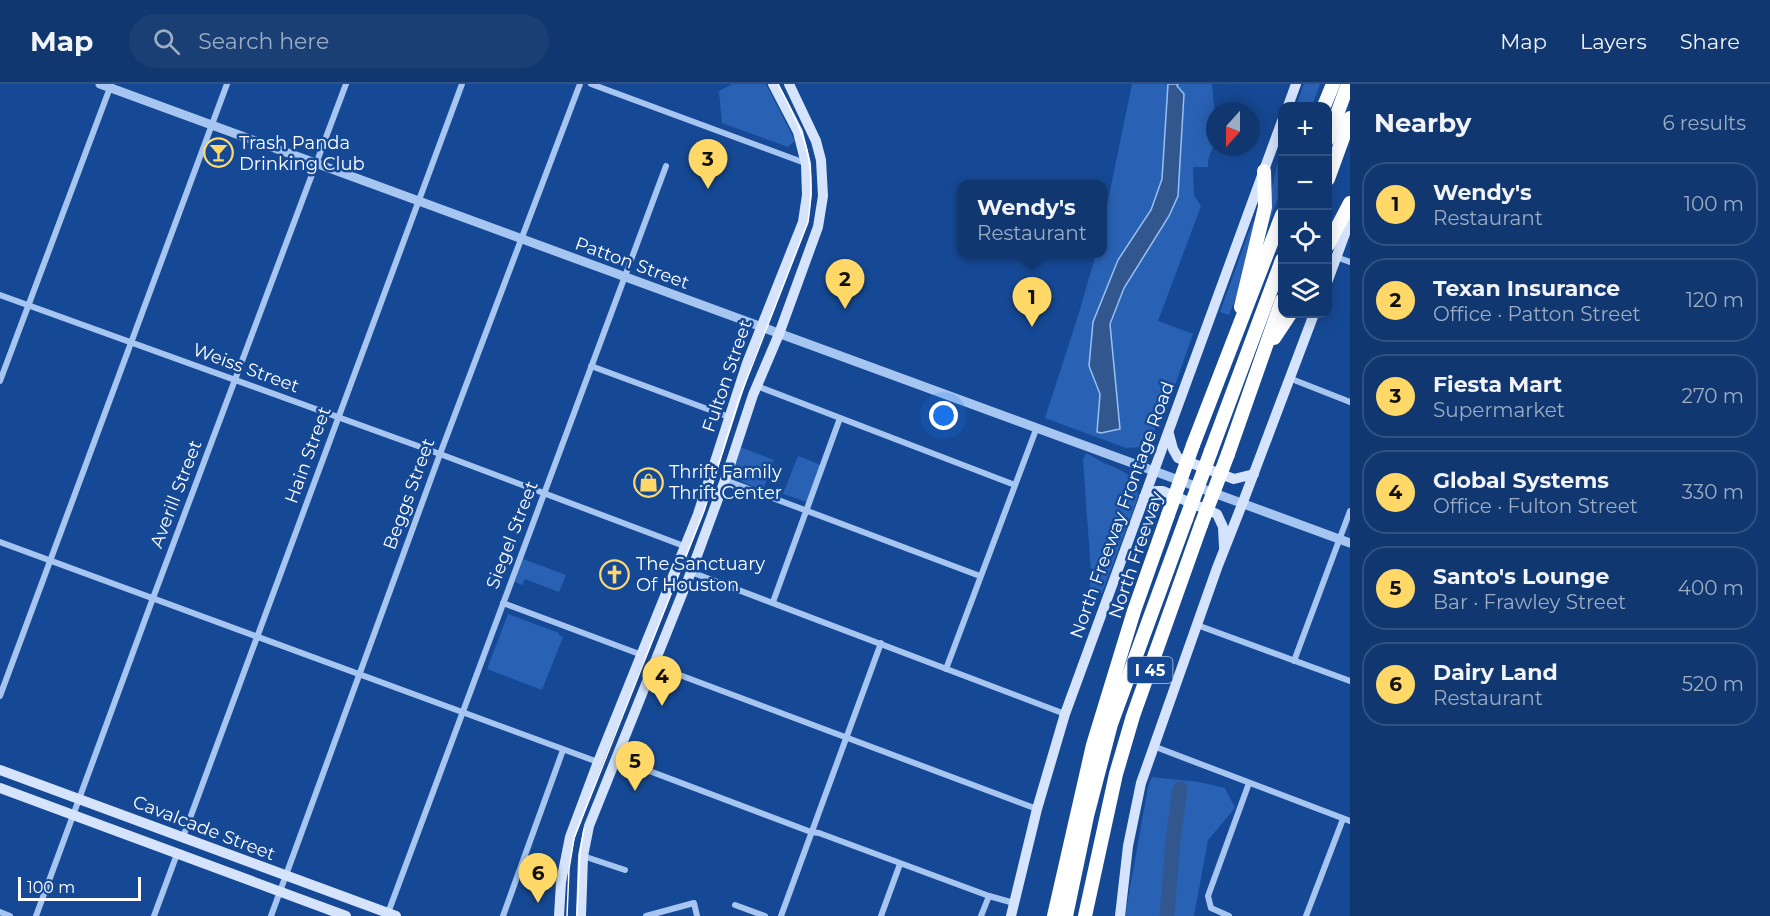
<!DOCTYPE html>
<html lang="en">
<head>
<meta charset="utf-8">
<style>
  :root { --surface:#103770; --page:#193f75; --text:#f1f3f6; --muted:#9cacc3; --line:#305183; --accent:#ffd867 }
  body { margin:0; font-family:Montserrat,sans-serif; background:var(--page); color:var(--text) }
  .controls { position:absolute; right:18px; top:18px; display:grid; overflow:hidden; border-radius:12px; box-shadow:0 3px 15px #0003 }
  .controls button { width:54px; height:54px; display:grid; place-items:center; padding:0; border:0; border-bottom:2px solid var(--line); background:var(--surface); color:var(--text); font:30px sans-serif }
  .compass { position:absolute; left:1206px; top:18px; width:54px; height:54px; border-radius:50%; background:var(--surface); box-shadow:0 3px 15px #0003; rotate:201deg }
  .scale { position:absolute; left:18px; bottom:15px; width:123px; box-sizing:border-box; padding-left:6px; border:3px solid #fff; border-top:0; font-size:16px; line-height:21px; white-space:nowrap; color:#fff; -webkit-text-stroke:4px #164995; paint-order:stroke }
  .you { position:absolute; left:944px; top:332px; width:21px; height:21px; margin:-15px; border:4px solid #fff; border-radius:50%; background:#1a73e8; box-shadow:0 0 0 9px #1a73e833 }
  .badge { display:grid; place-items:center; width:39px; height:39px; border-radius:50%; background:var(--accent); color:#111; font-size:20px; font-weight:700 }
  .pin { position:absolute; translate:-50% -50px; filter:drop-shadow(0 2px 3px #0008) }
  .pin::after { content:''; position:absolute; top:32px; width:21px; height:18px; background:inherit; clip-path:polygon(0 0,100% 0,50% 100%) }
  .popup { position:absolute; left:957px; top:96px; width:150px; height:78px; box-sizing:border-box; display:grid; place-content:center; border-radius:12px; background:var(--surface); filter:drop-shadow(0 2px 4px #0005); font-size:20px; white-space:nowrap; color:var(--muted) }
  .popup b { font-size:22px; color:var(--text) }
  .popup::after { content:''; position:absolute; left:50%; top:100%; margin-left:-12px; border:12px solid transparent; border-top-color:var(--surface) }
  .list { margin:0; padding:0; list-style:none }
  h2 { display:flex; justify-content:space-between; align-items:center; height:78px; margin:0; padding:0 24px; font-size:26px }
  h2 small { font-size:20px; font-weight:400; color:var(--muted) }
  .list li { display:grid; grid-template-columns:39px 1fr auto; gap:18px; align-items:center; box-sizing:border-box; height:84px; margin:0 12px 12px; padding:0 12px; border:2px solid var(--line); border-radius:24px }
  .list b { display:block; font-size:22px; white-space:nowrap }
  .list p { margin:0; font-size:20px; white-space:nowrap; color:var(--muted) }
  .list em { font-size:20px; font-style:normal; color:var(--muted) }
  .icon { flex:none; width:33px; height:33px; fill:none; stroke:currentColor; stroke-width:2; stroke-linecap:round; stroke-linejoin:round }
  .map { position:relative; flex:none; width:1350px; height:832px; overflow:hidden }
  header { display:flex; align-items:center; gap:36px; box-sizing:border-box; height:84px; padding:0 30px; background:var(--surface); border-bottom:2px solid var(--line) }
  header strong { font-size:28px }
  nav { display:flex; gap:33px; margin-inline-start:auto; font-size:21px }
  .search { width:420px; height:54px; background:var(--page); display:flex; align-items:center; gap:15px; box-sizing:border-box; padding:0 21px; border-radius:33px; color:var(--muted); font-size:22px }
  main { display:flex }
  aside { flex:1; background:var(--surface) }
  .map>svg:first-child { display:block }
</style>
</head>
<body>
<header>
<strong>Map</strong>
<div class="search"><svg class="icon" aria-label="search" viewBox="0 0 24 24"><circle cx="10" cy="10" r="6"/><path d="M15 15l6 6"/></svg>Search here</div>
<nav><a>Map</a><a>Layers</a><a>Share</a></nav>
</header>
<main>
<div class="map">
<svg width="1350" height="832" viewBox="0 0 1350 832">
  <rect width="100%" height="100%" fill="#164995"/>
  <g fill="#2962b4">
    <polygon points="732,0 766,0 795,57 788,63 722,39 719,7"/>
    <path d="M1132 0H1212C1213 18 1217 37 1215 55 1214 65 1207 71 1208 83H1193L1194 111 1201 122 1158 237 1193 250 1170 315 1158 337 1149 358 1142 363 1126 364 1045 334 1078 232 1096 170H1102L1103 141Z"/>
    <polygon points="1304,0 1320,0 1312,22 1296,22"/>
    <polygon points="1282,61 1282,102 1267,145 1263,141"/>
    <polygon points="1253,137 1255,138 1239,205 1229,231 1220,228"/>
    <polygon points="740,363 774,376 763,406 733,394 731,390"/>
    <path d="M1086 369C1094 373 1101 378 1109 381 1125 388 1142 394 1137 416L1102 509 1089 510 1091 488 1083 376Z"/>
    <polygon points="798,372 821,381 807,418 783,410"/>
    <polygon points="523,475 566,491 559,508 525,495 522,501 515,498"/>
    <polygon points="508,530 559,549 559,551 563,553 542,606 487,585"/>
    <polygon points="1152,693 1199,698 1225,704 1235,724 1208,756 1194,832 1125,832 1148,703"/>
  </g>
  <polygon fill="#32578f" stroke="#99c0f4" stroke-width="1.5" points="1168,0 1178,0 1177,2 1184,10 1178,112 1169,132 1124,204 1110,240 1120,345 1101,349 1097,348 1100,310 1089,282 1093,238 1118,176 1151,126 1162,95"/>
  <g fill="none" stroke-linecap="round" stroke-linejoin="round">
    <polyline stroke="#32578f" stroke-width="15" points="1167,832 1173,756 1180,705"/>
    <g stroke="#a6c6f1" stroke-width="6">
      <polyline points="591,0 805,79"/>
      <polyline points="1336,173 1350,178"/>
      <polyline points="0,211 440,370 684,462"/>
      <polyline points="591,282 729,333"/>
      <polyline points="1289,294 1350,318"/>
      <polyline points="0,297 111,1"/>
      <polyline points="757,302 1015,401"/>
      <polyline points="725,396 980,492"/>
      <polyline points="0,458 598,678"/>
      <polyline points="691,488 1065,630"/>
      <polyline points="773,518 840,334"/>
      <polyline points="503,519 642,571"/>
      <polyline points="1197,541 1350,597"/>
      <polyline points="1294,577 1350,427"/>
      <polyline points="653,581 1037,725"/>
      <polyline points="946,585 1037,343"/>
      <polyline points="0,612 227,0"/>
      <polyline points="1153,662 1350,737"/>
      <polyline points="615,674 811,748 819,749 989,812 1014,819"/>
      <polyline points="183,753 462,0"/>
      <polyline points="583,772 625,786"/>
      <polyline points="735,821 765,832"/>
      <polyline points="0,828 10,832"/>
      <polyline points="388,829 666,82"/>
      <polyline points="36,832 153,514 346,0"/>
      <polyline points="154,832 177,770"/>
      <polyline points="271,832 440,370 580,0"/>
      <polyline points="503,832 563,666"/>
      <polyline points="646,832 694,819 697,832"/>
      <polyline points="781,832 881,559"/>
      <polyline points="881,832 900,780"/>
      <polyline points="981,832 989,812"/>
      <polyline points="1229,832 1211,824 1208,812 1249,699"/>
      <polyline points="1306,832 1343,735"/>
    </g>
    <polyline stroke="#a6c6f1" stroke-width="9" points="100,0 1350,459"/>
    <g stroke="#d5e4fc" stroke-width="10">
      <polyline points="1288,22 1296,0"/>
      <polyline points="1328,196 1350,136"/>
      <polyline points="1169,350 1173,365 1178,374 1234,395 1254,390"/>
      <polyline points="1144,413 1156,407 1163,407 1217,430 1223,443 1224,463"/>
      <polyline points="0,686 396,832"/>
      <polyline points="0,704 346,832"/>
      <polyline points="559,832 561,798 570,753 598,678 698,430 747,279 803,138 807,111 806,80 798,48 773,0"/>
      <polyline points="581,832 583,772 589,742 691,488 725,396 753,311 779,250 818,143 823,112 821,76 816,57 789,0"/>
      <polyline points="1011,832 1037,725 1065,630 1282,37"/>
      <polyline points="1120,832 1128,762 1141,699 1217,484 1243,418 1314,230"/>
    </g>
    <g stroke="#fff" stroke-width="14">
      <polyline points="1324,22 1333,0"/>
      <polyline points="1328,55 1348,0"/>
      <polyline points="1328,95 1350,34"/>
      <polyline points="1328,161 1350,119"/>
      <polyline points="1241,223 1265,123 1264,87"/>
      <polyline points="1274,254 1290,230"/>
      <polyline points="1193,361 1282,131"/>
      <polyline points="1211,367 1282,176"/>
      <polyline points="1228,370 1282,216"/>
      <polyline points="1054,832 1093,661 1134,527 1168,431"/>
      <polyline points="1066,832 1087,732 1111,640 1186,435"/>
      <polyline points="1085,832 1116,690 1133,632 1201,441"/>
    </g>
    <g stroke="#fff" stroke-width="1.5">
      <path d="M567 832 569 785 574 754 704 427 739 315 808 138C817 76 806 54 778 0"/>
      <polyline points="577,832 580,768 584,745"/>
    </g>
    <g stroke="#fff" stroke-width="14">
      <polyline points="1168,431 1193,361"/>
      <polyline points="1186,435 1211,367"/>
      <polyline points="1201,441 1228,370"/>
    </g>
  </g>
  <defs>
    <symbol id="bar-ring" viewBox="-11 -11 22 22"><circle r="9.5" fill="#164995" stroke="#ffd867" stroke-width="1.5"/><path d="M-6-5H6L.8 .8V4.5H3.5V6h-7V4.5H-.8V.8Z" fill="#ffd867"/></symbol>
    <symbol id="shop-ring" viewBox="-11 -11 22 22"><circle r="9.5" fill="#164995" stroke="#ffd867" stroke-width="1.5"/><path d="M-5-2.5h2.3a2.7 3.5 0 0 1 5.4 0H5L5.5 6h-11ZM-1.5-2.5h3a1.5 2.3 0 0 0-3 0Z" fill="#ffd867"/></symbol>
    <symbol id="church-ring" viewBox="-11 -11 22 22"><circle r="9.5" fill="#164995" stroke="#ffd867" stroke-width="1.5"/><path d="M-1.2-6h2.4v3.5h3.3v2.4h-3.3V6h-2.4V-.1h-3.3v-2.4h3.3Z" fill="#ffd867"/></symbol>
  </defs>
  <g fill-rule="evenodd">
    <use href="#bar-ring" x="202" y="52" width="33" height="33"/>
    <use href="#shop-ring" x="632" y="382" width="33" height="33"/>
    <use href="#church-ring" x="598" y="474" width="33" height="33"/>
  </g>
  <g text-anchor="middle" stroke-width="5" stroke-linejoin="round" paint-order="stroke">
    <rect fill="#164995" stroke="#b9c8df" stroke-width="1.5" x="1127.5" y="573" width="45" height="26" rx="4.5"/>
    <g font-size="16" font-weight="bold" fill="#fff">
      <text x="1150" y="592">I 45</text>
    </g>
    <g font-size="18" fill="#fff" stroke="#164995" text-anchor="start">
      <text x="239" y="65">Trash Panda<tspan x="239" dy="21">Drinking Club</tspan></text>
      <text x="669" y="394">Thrift Family<tspan x="669" dy="21">Thrift Center</tspan></text>
      <text x="636" y="486">The Sanctuary<tspan x="636" dy="21">Of Houston</tspan></text>
    </g>
    <g font-size="18" fill="#fff" stroke="#164995">
      <text transform="translate(632 179) rotate(20)" y="6">Patton Street</text>
      <text transform="translate(246 284) rotate(20)" y="6">Weiss Street</text>
      <text transform="translate(727 292) rotate(-71)" y="6">Fulton Street</text>
      <text transform="translate(308 371) rotate(-70)" y="6">Hain Street</text>
      <text transform="translate(176 410) rotate(-69)" y="6">Averill Street</text>
      <text transform="translate(409 410) rotate(-70)" y="6">Beggs Street</text>
      <text transform="translate(1122 426) rotate(-70)" y="6">North Freeway Frontage Road</text>
      <text transform="translate(512 451) rotate(-69)" y="6">Siegel Street</text>
      <text transform="translate(1136 471) rotate(-71)" y="6">North Freeway</text>
      <text transform="translate(204 744) rotate(21)" y="6">Cavalcade Street</text>
    </g>
  </g>
</svg>
<div class="controls">
<button>+</button>
<button>−</button>
<button><svg class="icon" aria-label="locate" viewBox="0 0 24 24"><circle cx="12" cy="12" r="6"/><path d="M12 2v4M12 18v4M2 12h4M18 12h4"/></svg></button>
<button><svg class="icon" aria-label="layers" viewBox="0 0 24 24"><path d="M12 4l9 5-9 5-9-5zM3 14l9 5 9-5"/></svg></button>
</div>
<svg class="compass" viewBox="-18 -18 36 36"><path d="M0-13l5 13h-10z" fill="#e53935"/><path d="M0 13l5-13h-10z" fill="#9cacc3"/></svg>
<div class="scale">100 m</div>
<div class="you"></div>
<div class="pin badge" style="left:1032px;top:243px">1</div>
<div class="popup"><b>Wendy's</b>Restaurant</div>
<div class="pin badge" style="left:845px;top:225px">2</div>
<div class="pin badge" style="left:708px;top:105px">3</div>
<div class="pin badge" style="left:662px;top:622px">4</div>
<div class="pin badge" style="left:635px;top:707px">5</div>
<div class="pin badge" style="left:538px;top:819px">6</div>
</div>
<aside>
<h2>Nearby<small>6 results</small></h2>
<ul class="list">
<li><span class="badge">1</span><div><b>Wendy's</b><p>Restaurant</p></div><em>100 m</em></li>
<li><span class="badge">2</span><div><b>Texan Insurance</b><p>Office · Patton Street</p></div><em>120 m</em></li>
<li><span class="badge">3</span><div><b>Fiesta Mart</b><p>Supermarket</p></div><em>270 m</em></li>
<li><span class="badge">4</span><div><b>Global Systems</b><p>Office · Fulton Street</p></div><em>330 m</em></li>
<li><span class="badge">5</span><div><b>Santo's Lounge</b><p>Bar · Frawley Street</p></div><em>400 m</em></li>
<li><span class="badge">6</span><div><b>Dairy Land</b><p>Restaurant</p></div><em>520 m</em></li>
</ul>
</aside>
</main>
</body>
</html>
